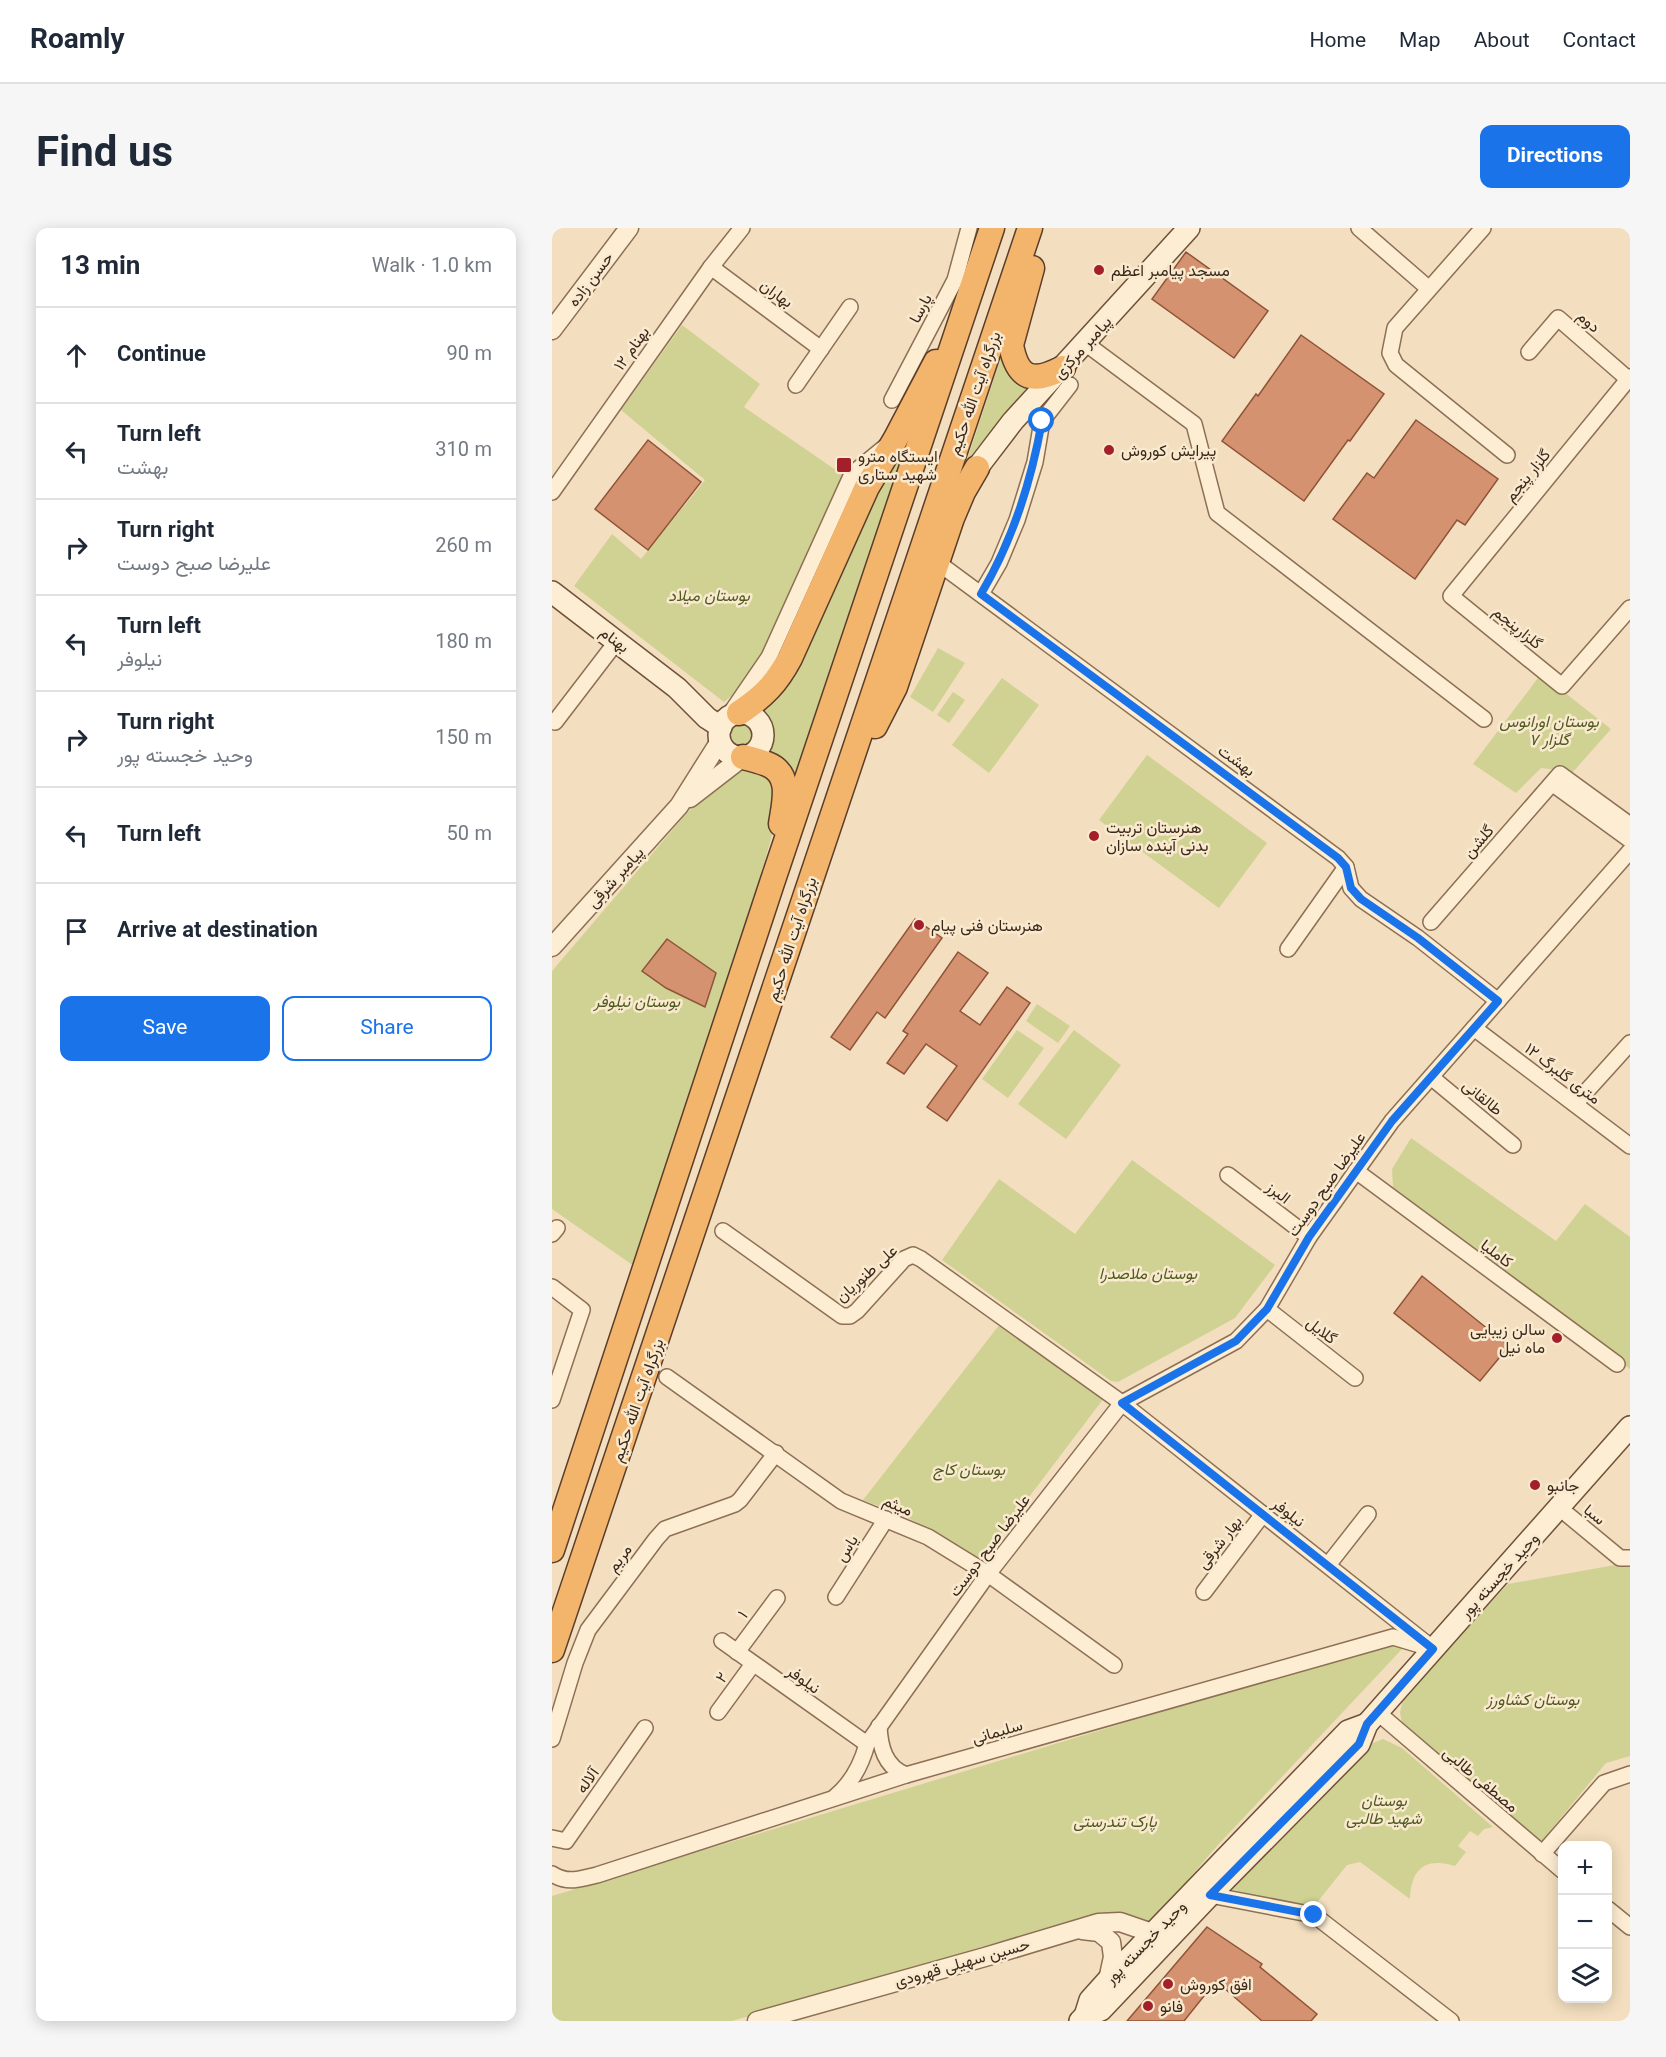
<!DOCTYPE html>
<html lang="en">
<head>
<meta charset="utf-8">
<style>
  :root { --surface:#fff; --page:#f6f6f7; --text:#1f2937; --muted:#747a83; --line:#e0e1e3; --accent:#1a73e8 }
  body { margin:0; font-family:Georgia,Vazirmatn,serif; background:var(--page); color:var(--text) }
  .controls { position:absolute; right:18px; bottom:18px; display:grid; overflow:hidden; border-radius:12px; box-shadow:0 3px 15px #0003 }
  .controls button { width:54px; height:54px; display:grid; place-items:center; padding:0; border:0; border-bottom:2px solid var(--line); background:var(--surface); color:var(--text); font:30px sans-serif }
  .stop { position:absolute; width:18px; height:18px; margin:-14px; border:4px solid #1a73e8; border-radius:50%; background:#fff }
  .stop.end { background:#1a73e8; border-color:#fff; box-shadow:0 2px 6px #0008 }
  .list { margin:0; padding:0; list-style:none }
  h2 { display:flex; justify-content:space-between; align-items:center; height:78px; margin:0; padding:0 24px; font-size:26px }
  h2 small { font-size:20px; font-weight:400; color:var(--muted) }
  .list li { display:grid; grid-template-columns:39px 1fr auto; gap:18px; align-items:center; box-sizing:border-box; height:96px; padding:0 24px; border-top:2px solid var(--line) }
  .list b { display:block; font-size:22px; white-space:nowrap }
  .list p { margin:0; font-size:20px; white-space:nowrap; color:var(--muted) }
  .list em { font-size:20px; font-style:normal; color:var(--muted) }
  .actions { display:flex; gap:12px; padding:18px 24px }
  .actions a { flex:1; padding:14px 0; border:2px solid var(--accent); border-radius:12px; text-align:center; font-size:21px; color:var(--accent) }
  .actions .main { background:var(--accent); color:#fff }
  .icon { flex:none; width:33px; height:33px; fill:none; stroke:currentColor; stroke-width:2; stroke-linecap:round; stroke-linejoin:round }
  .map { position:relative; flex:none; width:1078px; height:1793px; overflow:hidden; border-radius:12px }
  header { display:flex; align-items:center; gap:36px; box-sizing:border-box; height:84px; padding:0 30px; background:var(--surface); border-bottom:2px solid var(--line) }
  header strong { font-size:28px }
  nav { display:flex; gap:33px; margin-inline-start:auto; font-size:21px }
  .intro { display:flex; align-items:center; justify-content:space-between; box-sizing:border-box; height:144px; padding:0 36px }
  h1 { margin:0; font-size:42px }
  .button { padding:15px 27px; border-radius:12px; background:var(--accent); color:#fff; font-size:21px; font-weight:700 }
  main { display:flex; gap:36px; padding:0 36px }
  aside { flex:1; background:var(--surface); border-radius:12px; box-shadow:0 3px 15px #0003 }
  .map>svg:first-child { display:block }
</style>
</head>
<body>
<header>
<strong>Roamly</strong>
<nav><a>Home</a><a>Map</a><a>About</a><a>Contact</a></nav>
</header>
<div class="intro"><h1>Find us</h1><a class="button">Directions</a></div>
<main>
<aside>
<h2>13 min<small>Walk · 1.0 km</small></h2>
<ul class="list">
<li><svg class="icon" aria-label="ahead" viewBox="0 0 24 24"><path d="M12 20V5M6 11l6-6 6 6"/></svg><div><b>Continue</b></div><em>90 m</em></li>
<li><svg class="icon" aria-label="left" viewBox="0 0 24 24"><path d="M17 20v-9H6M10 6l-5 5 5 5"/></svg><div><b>Turn left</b><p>بهشت</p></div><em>310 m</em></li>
<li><svg class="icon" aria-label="right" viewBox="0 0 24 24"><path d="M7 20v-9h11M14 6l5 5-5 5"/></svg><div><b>Turn right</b><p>علیرضا صبح دوست</p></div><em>260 m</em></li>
<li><svg class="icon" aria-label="left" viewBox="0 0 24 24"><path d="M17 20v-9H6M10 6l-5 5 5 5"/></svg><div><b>Turn left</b><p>نیلوفر</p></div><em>180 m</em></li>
<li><svg class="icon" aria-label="right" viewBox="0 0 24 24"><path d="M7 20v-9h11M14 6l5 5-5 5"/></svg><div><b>Turn right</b><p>وحید خجسته پور</p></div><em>150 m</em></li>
<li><svg class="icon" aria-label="left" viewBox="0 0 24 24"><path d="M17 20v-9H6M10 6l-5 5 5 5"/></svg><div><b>Turn left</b></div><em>50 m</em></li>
<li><svg class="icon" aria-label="arrive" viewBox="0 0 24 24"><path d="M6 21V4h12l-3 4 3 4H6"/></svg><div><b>Arrive at destination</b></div></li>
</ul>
<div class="actions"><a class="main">Save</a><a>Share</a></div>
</aside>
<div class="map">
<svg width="1078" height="1793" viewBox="0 0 1078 1793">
  <rect width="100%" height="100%" fill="#f3dfbf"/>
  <g fill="#cfd292">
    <polygon points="130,97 208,156 192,179 291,247 213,425 191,458 172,474 22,358 60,306 89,331 153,252 69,182"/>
    <path d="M450 126C455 146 457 151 477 157L415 232Z"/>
    <path d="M384 143 242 567 204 529C222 512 220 494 200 481L299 318Z"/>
    <polygon points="386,420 413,435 381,484 358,469"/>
    <polygon points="989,446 1059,501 1021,544 989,540 964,565 921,536"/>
    <polygon points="450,450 487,477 437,545 400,517"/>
    <polygon points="401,464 413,472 397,495 385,487"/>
    <circle cx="189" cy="506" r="18"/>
    <polygon points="595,527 715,615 667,680 547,592"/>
    <polygon points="208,539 231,568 175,767 82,1038 0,981 0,743 146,572 186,540"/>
    <polygon points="485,776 518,798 506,815 474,793"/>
    <polygon points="465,802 492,820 456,870 430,851"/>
    <polygon points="522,802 569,837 514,911 466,876"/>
    <polygon points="859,910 1004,1013 1033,976 1078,1009 1078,1141 841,959 840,941"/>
    <polygon points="580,932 723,1037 683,1090 566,1154 559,1153 390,1032 447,951 523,1006"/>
    <polygon points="448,1096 552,1170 427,1335 382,1303 348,1286 311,1272"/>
    <polygon points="1063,1337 1078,1339 1078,1528 1054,1535 988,1615 850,1494 848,1485 850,1475 909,1407 956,1356"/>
    <polygon points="830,1417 844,1417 851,1420 665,1618 599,1695 591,1696 569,1686 549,1686 180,1793 0,1793 0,1668"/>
    <path d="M831 1511 850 1520 941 1599 932 1601 926 1608 918 1603 906 1618 914 1624 903 1638C874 1629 859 1640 858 1671L808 1634 795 1637 759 1682 675 1660 811 1519Z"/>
  </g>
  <g fill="#d59270" stroke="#8f5438" stroke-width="1.5">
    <polygon points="634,24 716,83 682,130 600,71"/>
    <polygon points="749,107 832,166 798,213 796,212 752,273 670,213 704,166 706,168"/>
    <polygon points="864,192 946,251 913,297 905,292 863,351 781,291 815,245 822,250"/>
    <polygon points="96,212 149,254 96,322 43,281"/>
    <polygon points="363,691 390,710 333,790 325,784 298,822 279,809"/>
    <polygon points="115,711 164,745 153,779 114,760 90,743"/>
    <polygon points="406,724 436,745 408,783 428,797 455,759 478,775 395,893 375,879 405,838 374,816 352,846 335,835 356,806 351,803"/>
    <polygon points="870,1048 957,1118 928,1153 842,1085"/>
    <polygon points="655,1699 710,1736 708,1739 765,1786 759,1793 710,1793 664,1753 632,1793 575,1793"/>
  </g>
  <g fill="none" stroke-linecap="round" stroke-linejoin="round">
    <defs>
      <g id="minor">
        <polyline points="807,0 876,60"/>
        <polyline points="931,0 843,100 838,125 844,137 955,227"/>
        <polyline points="159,39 269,121"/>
        <polyline points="533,115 642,196 665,285 932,491"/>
        <polyline points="977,124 1006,90 1076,151"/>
        <polyline points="1078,149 899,368 1010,458 1078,380"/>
        <polyline points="244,157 298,79"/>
        <polyline points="340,172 403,52 417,0"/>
        <polyline points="0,264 159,39 190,0"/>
        <polyline points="385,334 786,630 794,639 799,660 809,671 866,710 946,773"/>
        <polyline points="429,366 447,335 465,292 483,234 490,193 518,157"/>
        <polyline points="180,483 217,429 300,246 333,219"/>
        <polyline points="3,494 65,413"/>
        <polyline points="1001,556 1078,612"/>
        <polyline points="879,694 1008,546 1078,597"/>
        <polyline points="736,721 794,639"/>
        <polyline points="922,800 1078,918"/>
        <polyline points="879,849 961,917"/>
        <polyline points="1023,876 1078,815"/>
        <polyline points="804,943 1065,1136"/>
        <polyline points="676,947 757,1009"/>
        <polyline points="171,1003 290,1088 298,1088 305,1083 352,1031 361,1027 369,1031 570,1175 875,1416"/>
        <polyline points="0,1006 5,1000"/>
        <polyline points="0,1059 30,1082 0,1172"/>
        <polyline points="715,1081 803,1150"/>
        <polyline points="115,1149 289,1273 376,1309 436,1346 562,1437"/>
        <polyline points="1016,1287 1068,1330 1078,1330"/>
        <polyline points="776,1337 816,1286"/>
        <polyline points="652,1364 711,1286"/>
        <polyline points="284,1369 334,1291"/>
        <polyline points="170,1413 315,1516"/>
        <polyline points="185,1424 225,1370"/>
        <polyline points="166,1484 201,1436"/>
        <polyline points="825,1484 1011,1643"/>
        <path d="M327 1498C328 1519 333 1539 354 1547"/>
        <polyline points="0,1511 23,1435 36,1402 104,1311 113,1301 183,1276 188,1272 224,1225"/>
        <path d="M283 1569C300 1555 309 1538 315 1516L436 1346 570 1175 684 1113 715 1081 757 1009 840 893 1078 623"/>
        <polyline points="0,1610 14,1613 93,1500"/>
        <polyline points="990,1626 1052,1555 1078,1546"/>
        <path d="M0 1646C16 1656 27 1651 45 1647L354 1547 841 1409 881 1421"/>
        <polyline points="658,1667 762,1687 899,1793"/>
        <polyline points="1056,1681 1078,1699"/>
      </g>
      <g id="tertiary">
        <polyline points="0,102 77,0"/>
        <polyline points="138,570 191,529"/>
        <polyline points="0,719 127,578 168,513"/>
        <polyline points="530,1702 547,1704 559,1714 561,1729 556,1752"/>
        <polyline points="205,1793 433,1729 546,1695 568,1694 600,1705 611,1713"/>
      </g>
      <g id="secondary">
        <polyline points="425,240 461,193 637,0"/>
        <polyline points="0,364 125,460 155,490 169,499"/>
        <circle cx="189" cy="507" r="22"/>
        <polyline points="533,1788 538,1772 556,1752 796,1503 815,1496"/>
        <polyline points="528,1793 533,1788 549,1782 658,1667 807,1516 815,1496 1078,1199"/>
      </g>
      <g id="trunk">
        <path d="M480 40 459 117C466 153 482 155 511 140"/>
        <path d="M187 485C212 468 224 456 238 430L315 259 343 212 384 134"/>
        <polyline points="323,498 343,459 400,290 411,264 425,240"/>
        <path d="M191 529C199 531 207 533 215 536 241 546 232 575 229 596"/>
        <polyline points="0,1322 220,655 440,0"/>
        <polyline points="0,1422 478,0"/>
      </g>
    </defs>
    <use href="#minor" stroke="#8d6f55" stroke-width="18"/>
    <use href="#tertiary" stroke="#8d6f55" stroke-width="21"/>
    <use href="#secondary" stroke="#6f5038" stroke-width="24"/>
    <use href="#trunk" stroke="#5a3d2a" stroke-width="27"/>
    <use href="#minor" stroke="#fcedd3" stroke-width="15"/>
    <use href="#tertiary" stroke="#fcedd3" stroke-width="18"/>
    <use href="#secondary" stroke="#fcedd3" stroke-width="21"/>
    <use href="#trunk" stroke="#f3b46c" stroke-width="24"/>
  </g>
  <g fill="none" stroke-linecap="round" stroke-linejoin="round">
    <path stroke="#1a73e8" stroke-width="8" d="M490 193C479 255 461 312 429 366L786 630 794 639 799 660 809 671 866 710 946 773 840 893 757 1009 715 1081 684 1113 570 1175 881 1421 815 1496 807 1516 658 1667 762 1687"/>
  </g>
  <g fill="#a31f2a" stroke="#f9eacf" stroke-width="2">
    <circle cx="547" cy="42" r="6"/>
    <circle cx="557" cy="222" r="6"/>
    <rect x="284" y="229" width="16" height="16" rx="3"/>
    <circle cx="542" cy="608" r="6"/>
    <circle cx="367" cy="697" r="6"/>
    <circle cx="1005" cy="1110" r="6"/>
    <circle cx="983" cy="1257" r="6"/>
    <circle cx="616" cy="1756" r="6"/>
    <circle cx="596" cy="1778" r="6"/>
  </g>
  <g text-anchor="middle" stroke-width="5" stroke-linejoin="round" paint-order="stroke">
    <g font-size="16" fill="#3b281b" stroke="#f9eacf" text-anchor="start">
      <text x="559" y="48">مسجد پیامبر اعظم</text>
      <text x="569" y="228">پیرایش کوروش</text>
      <text x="306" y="234">ایستگاه مترو<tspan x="306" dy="18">شهید ستاری</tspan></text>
      <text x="554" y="605">هنرستان تربیت<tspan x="554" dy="18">بدنی آینده سازان</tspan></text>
      <text x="379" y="703">هنرستان فنی پیام</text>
      <text x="993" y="1107" text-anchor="end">سالن زیبایی<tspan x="993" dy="18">ماه نیل</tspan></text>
      <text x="995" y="1263">جانبو</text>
      <text x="628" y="1762">افق کوروش</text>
      <text x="608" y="1784">فانو</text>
    </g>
    <g font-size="16" fill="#3b281b" stroke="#f9eacf">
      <text transform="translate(38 51) rotate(-53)" y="6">حسن زاده</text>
      <text transform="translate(225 65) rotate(36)" y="6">بهاران</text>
      <text transform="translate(368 80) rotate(-62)" y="6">پارسا</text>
      <text transform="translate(1037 93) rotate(41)" y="6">دوم</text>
      <text transform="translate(530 119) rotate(-48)" y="6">پیامبر مرکزی</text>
      <text transform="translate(79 120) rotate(-55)" y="6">بهنام ۱۲</text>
      <text transform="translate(422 165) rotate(-71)" y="6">بزرگراه آیت الله حکیم</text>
      <text transform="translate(975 247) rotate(-51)" y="6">گلزار پنجم</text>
      <text transform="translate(966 399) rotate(39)" y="6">گلزارپنجم</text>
      <text transform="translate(63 411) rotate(37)" y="6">بهنام</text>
      <text transform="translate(685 532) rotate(36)" y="6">بهشت</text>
      <text transform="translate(926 613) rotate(-49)" y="6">گلشن</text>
      <text transform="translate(63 649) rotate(-48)" y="6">پیامبر شرقی</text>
      <text transform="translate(239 711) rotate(-72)" y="6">بزرگراه آیت الله حکیم</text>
      <text transform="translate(1011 845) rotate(37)" y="6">۱۲ متری گلبرگ</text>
      <text transform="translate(931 869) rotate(39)" y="6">طالقانی</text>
      <text transform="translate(774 956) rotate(-55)" y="6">علیرضا صبح دوست</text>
      <text transform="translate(727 964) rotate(38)" y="6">البرز</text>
      <text transform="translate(945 1025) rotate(37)" y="6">کاملیا</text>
      <text transform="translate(314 1045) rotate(-42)" y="6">علی طنوریان</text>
      <text transform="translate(770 1102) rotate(38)" y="6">گلایل</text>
      <text transform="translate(85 1172) rotate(-71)" y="6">بزرگراه آیت الله حکیم</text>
      <text transform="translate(346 1277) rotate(23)" y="6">میثم</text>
      <text transform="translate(737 1284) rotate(38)" y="6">نیلوفر</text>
      <text transform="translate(1043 1286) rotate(39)" y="6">سبا</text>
      <text transform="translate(667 1314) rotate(-52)" y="6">بهار شرقی</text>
      <text transform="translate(437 1317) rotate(-53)" y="6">علیرضا صبح دوست</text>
      <text transform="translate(294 1320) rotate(-58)" y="6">یاس</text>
      <text transform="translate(67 1330) rotate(-54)" y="6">مریم</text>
      <text transform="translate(947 1347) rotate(-48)" y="6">وحید خجسته پور</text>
      <text transform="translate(190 1386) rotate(-53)" y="6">۱</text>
      <text transform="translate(169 1449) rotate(-54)" y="6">۲</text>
      <text transform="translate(252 1451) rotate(35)" y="6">نیلوفر</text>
      <text transform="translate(445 1503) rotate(-16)" y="6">سلیمانی</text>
      <text transform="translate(929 1551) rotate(40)" y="6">مصطفی طالبی</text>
      <text transform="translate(35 1552) rotate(-55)" y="6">آلاله</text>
      <text transform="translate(593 1714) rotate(-46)" y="6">وحید خجسته پور</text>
      <text transform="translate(410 1734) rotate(-16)" y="6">حسین سهیلی قهرودی</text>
    </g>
    <g font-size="16" font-style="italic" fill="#505a20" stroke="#f9eacf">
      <text x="157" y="373">بوستان میلاد</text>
      <text x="997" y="499">بوستان اورانوس<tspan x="997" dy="18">گلزار ۷</tspan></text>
      <text x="85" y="779">بوستان نیلوفر</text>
      <text x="596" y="1051">بوستان ملاصدرا</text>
      <text x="417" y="1247">بوستان کاج</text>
      <text x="981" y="1477">بوستان کشاورز</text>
      <text x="832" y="1578">بوستان<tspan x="832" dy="18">شهید طالبی</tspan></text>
      <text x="563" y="1599">پارک تندرستی</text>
    </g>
  </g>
</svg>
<div class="controls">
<button>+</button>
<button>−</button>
<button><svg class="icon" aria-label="layers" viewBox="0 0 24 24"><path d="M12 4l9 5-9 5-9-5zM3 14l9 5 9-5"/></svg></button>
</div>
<div class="stop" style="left:490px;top:193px"></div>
<div class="stop end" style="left:762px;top:1687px"></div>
</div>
</main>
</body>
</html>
